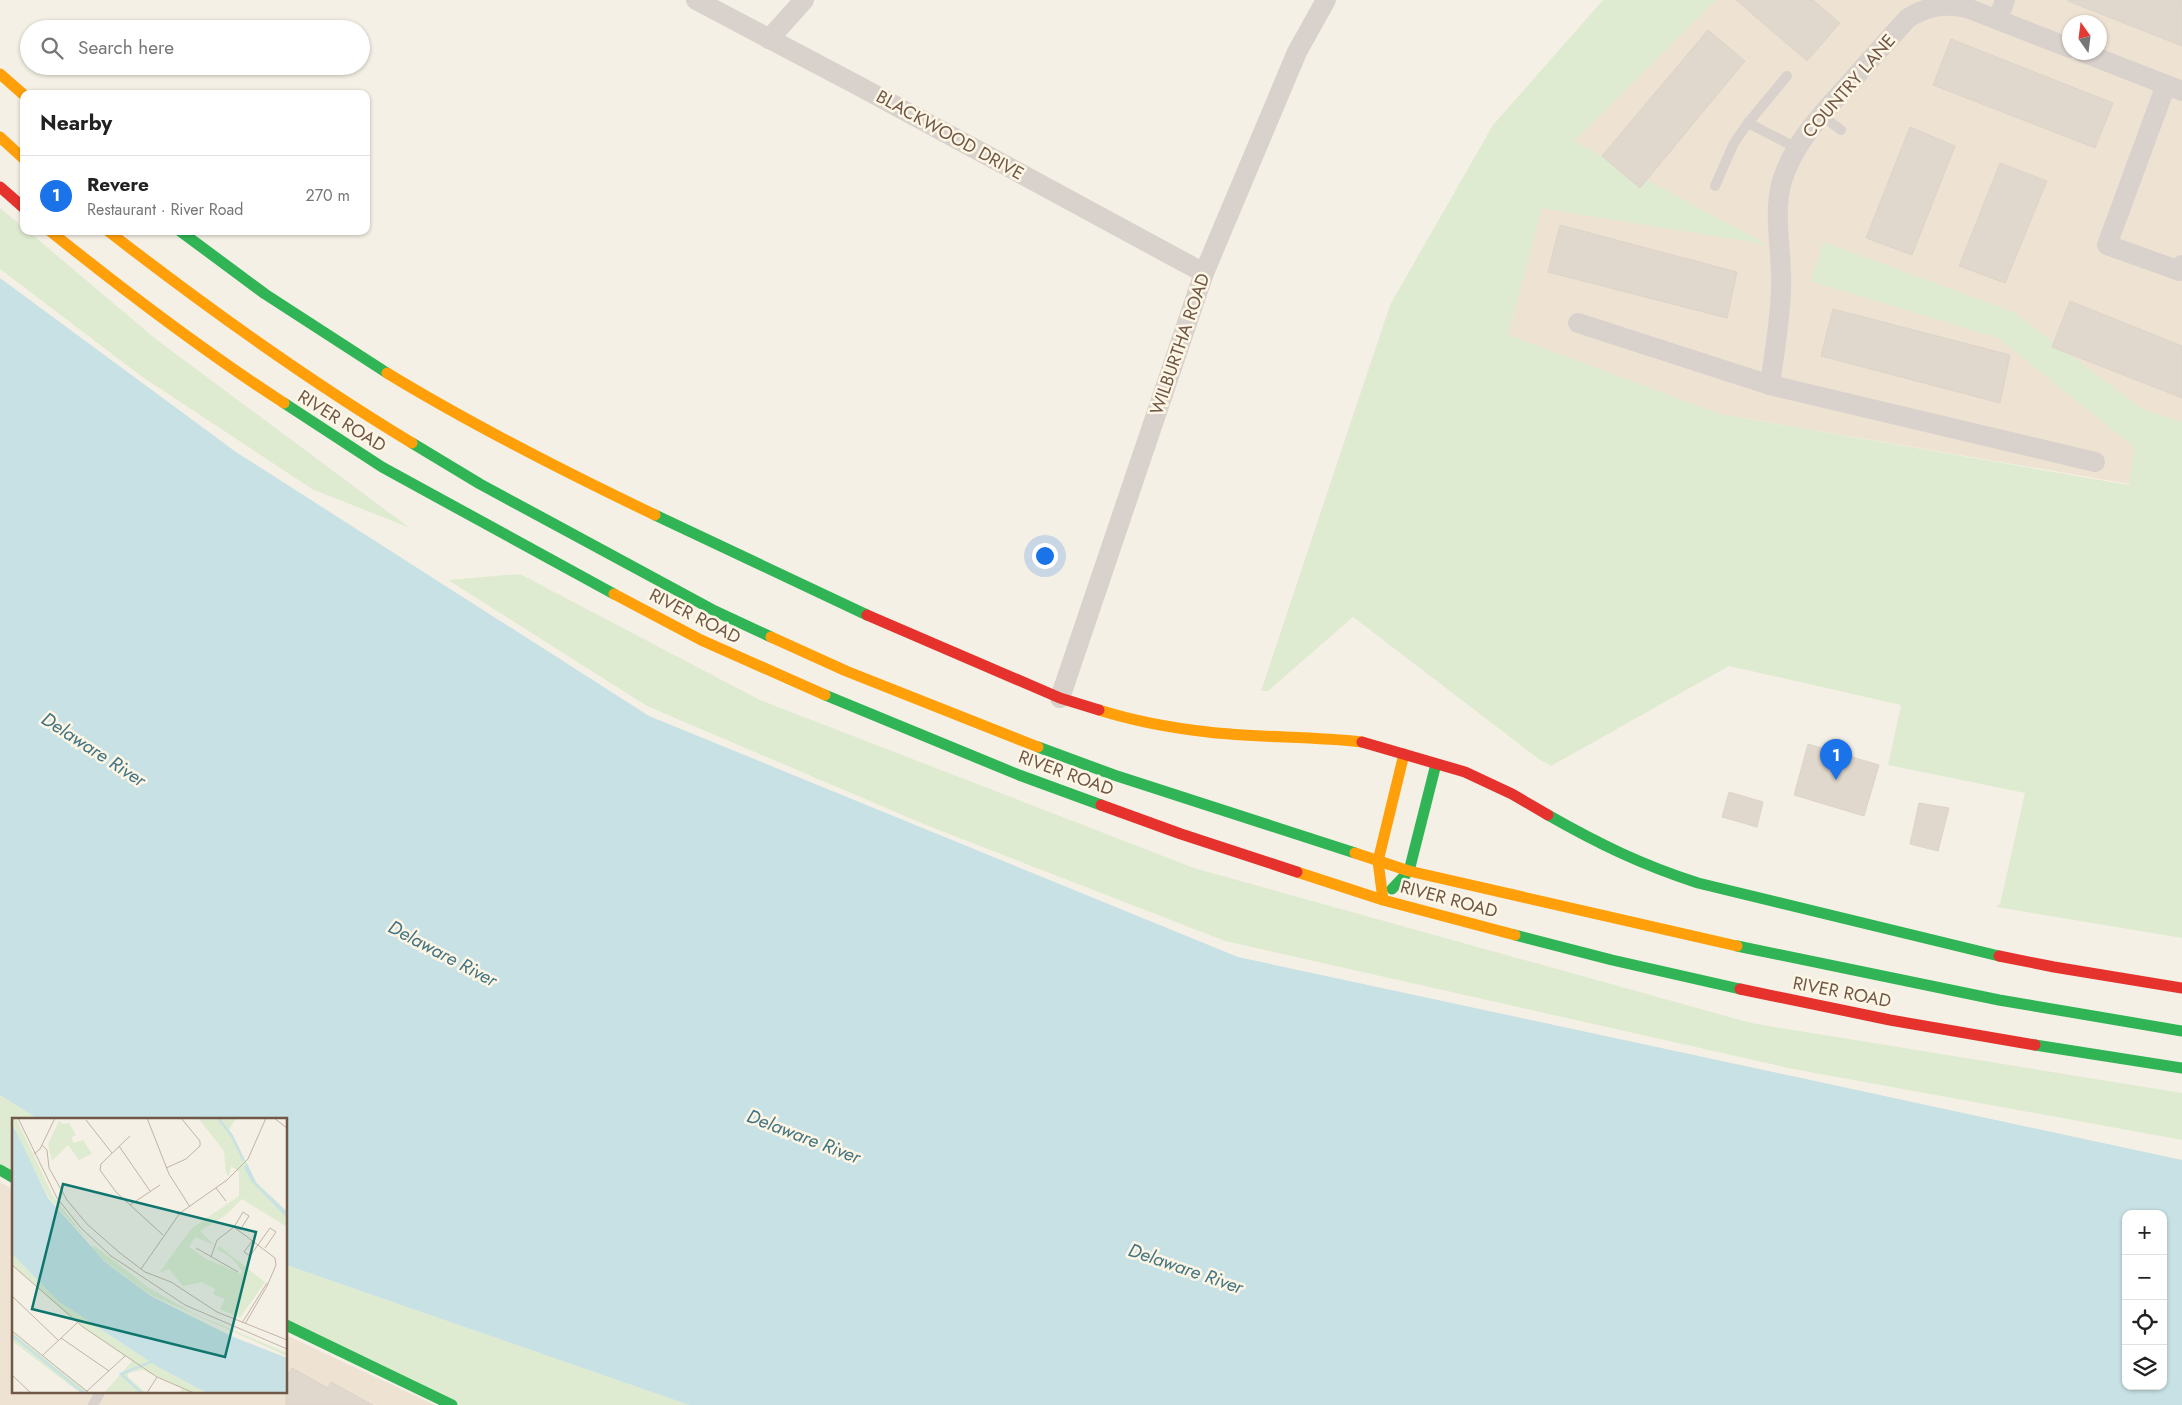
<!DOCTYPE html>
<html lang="en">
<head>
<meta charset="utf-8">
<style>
  :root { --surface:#fff; --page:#f6f6f6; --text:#222; --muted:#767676; --line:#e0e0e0; --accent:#1a73e8 }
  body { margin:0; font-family:Jost,sans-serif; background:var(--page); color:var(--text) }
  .controls { position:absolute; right:15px; bottom:15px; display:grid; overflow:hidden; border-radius:10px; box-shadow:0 1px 4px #0004 }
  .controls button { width:45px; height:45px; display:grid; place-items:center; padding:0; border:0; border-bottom:1px solid var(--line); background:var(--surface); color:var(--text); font:25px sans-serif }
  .compass { position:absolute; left:2062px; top:15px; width:45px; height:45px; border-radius:50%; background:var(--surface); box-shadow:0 1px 4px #0004; rotate:346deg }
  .you { position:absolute; left:1044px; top:555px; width:18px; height:18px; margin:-12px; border:4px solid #fff; border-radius:50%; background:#1a73e8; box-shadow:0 0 0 8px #1a73e833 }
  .badge { display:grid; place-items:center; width:32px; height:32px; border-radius:50%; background:var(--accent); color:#fff; font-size:16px; font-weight:700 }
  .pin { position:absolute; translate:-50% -41px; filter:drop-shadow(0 1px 2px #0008) }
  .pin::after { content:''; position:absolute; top:26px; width:18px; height:15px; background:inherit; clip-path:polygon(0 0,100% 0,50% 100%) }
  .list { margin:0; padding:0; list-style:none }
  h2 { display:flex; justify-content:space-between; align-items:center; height:65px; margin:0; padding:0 20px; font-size:21px }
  h2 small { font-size:16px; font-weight:400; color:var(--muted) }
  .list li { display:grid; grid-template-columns:32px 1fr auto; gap:15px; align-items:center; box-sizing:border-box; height:80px; padding:0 20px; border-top:1px solid var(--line) }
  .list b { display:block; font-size:19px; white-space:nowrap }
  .list p { margin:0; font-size:16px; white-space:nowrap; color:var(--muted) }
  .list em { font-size:16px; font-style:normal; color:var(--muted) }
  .icon { flex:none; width:28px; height:28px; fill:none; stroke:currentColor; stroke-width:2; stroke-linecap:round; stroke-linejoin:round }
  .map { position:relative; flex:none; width:2182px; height:1405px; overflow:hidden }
  .search { position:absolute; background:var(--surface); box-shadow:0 1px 4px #0004; left:20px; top:20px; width:350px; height:55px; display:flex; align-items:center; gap:12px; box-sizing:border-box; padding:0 18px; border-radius:28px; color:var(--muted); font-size:19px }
  .panel { position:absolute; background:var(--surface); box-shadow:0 1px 4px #0004; left:20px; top:90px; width:350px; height:145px; border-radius:10px }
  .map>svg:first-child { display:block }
</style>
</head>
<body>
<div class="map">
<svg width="2182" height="1405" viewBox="0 0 2182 1405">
  <rect width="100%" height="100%" fill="#f5f0e5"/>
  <g fill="#eee3d2" fill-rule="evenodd">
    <path d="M1685 0H2182V493L1720 414 1508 335 1542 207 1573 141ZM2070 22H2100V52H2070Z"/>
    <polygon points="0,1182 14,1190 14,1391 286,1391 286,1335 435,1405 0,1405"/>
  </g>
  <g fill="#dfebd0">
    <polygon points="1603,0 1716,0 1574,141 1768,245 1542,208 1508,335 1720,414 2129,485 2134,447 1998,338 1810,281 1824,242 2013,312 2142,409 2182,422 2182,938 1996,907 2000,904 2025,793 1888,765 1901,705 1729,666 1551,766 1540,760 1353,617 1268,691 1261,691 1390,305 1493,125"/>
    <polygon points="0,208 24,228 24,231 28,231 157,340 410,528 312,489 141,376 0,269"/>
    <polygon points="520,574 760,700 1194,868 1751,1023 2182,1093 2182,1140 1793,1069 1225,941 926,825 647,706 448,580"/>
    <polygon points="0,1095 38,1119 14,1119 14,1178 0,1170"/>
    <polygon points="286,1265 689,1405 452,1405 286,1325"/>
  </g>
  <path fill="#c8e1e4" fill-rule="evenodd" d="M0 278 236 452 649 716 1238 957 2182 1160V1405H689L286 1265V1119H38L0 1095ZM2126 1214H2163V1386H2126Z"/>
  <g fill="#e1d8cd" stroke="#ddd3c8">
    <polygon points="1736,0 1813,0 1840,23 1807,61"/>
    <polygon points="2068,0 2182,0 2182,46 2068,1"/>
    <polygon points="1708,30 1745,61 1640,188 1602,156"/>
    <polygon points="1951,39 2113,103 2095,148 1933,85"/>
    <polygon points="1910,127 1955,146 1912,255 1866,238"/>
    <polygon points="2000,163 2047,181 2005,283 1959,266"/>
    <polygon points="1560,225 1737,272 1727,318 1548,272"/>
    <polygon points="2070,301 2182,346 2182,398 2052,347"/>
    <polygon points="1833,309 2010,355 2000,403 1821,356"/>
    <polygon points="1808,744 1879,765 1864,816 1794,795"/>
    <polygon points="1729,792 1763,802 1757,827 1722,817"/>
    <polygon points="1919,803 1949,808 1938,851 1910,844"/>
    <polygon points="292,1368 328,1388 331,1382 373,1405 286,1405 286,1377"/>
  </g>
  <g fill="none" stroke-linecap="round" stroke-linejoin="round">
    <g stroke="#d9d1cc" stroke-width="10">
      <polyline points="1821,115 1841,130"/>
      <polyline points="1748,123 1797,148"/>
      <polyline points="1715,186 1734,143 1748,123 1787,76"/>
      <polyline points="93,1405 101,1391"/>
    </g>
    <g stroke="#d9d1cc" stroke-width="20">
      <polyline points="696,0 857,85 1204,273"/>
      <polyline points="1998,20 2005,0"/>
      <polyline points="769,39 804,0"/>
      <polyline points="2082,52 2182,91"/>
      <polyline points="2166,85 2107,245 2180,271 2182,265"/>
      <polyline points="1578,323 1770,385 2095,462"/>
      <path d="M1770 385C1774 354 1780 322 1781 290 1783 253 1772 217 1782 181 1794 142 1823 113 1849 84 1868 62 1888 40 1908 18 1928 6 1944 3 1967 8L2070 48"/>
      <polyline points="1060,698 1204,273 1297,52 1326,0"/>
    </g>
    <g stroke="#30b455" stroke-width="11">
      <polyline points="180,231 265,294 387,373"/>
      <polyline points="284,403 382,467 614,594"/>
      <polyline points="412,443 480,484 715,611 771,637"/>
      <polyline points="655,515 867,615"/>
      <polyline points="825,695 1019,775 1101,805"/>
      <polyline points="1038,747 1114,775 1355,853"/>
      <path d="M1548 815C1599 844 1642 865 1698 883L1999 956"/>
      <polyline points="1392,889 1409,871 1436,764"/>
      <polyline points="1515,935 1612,960 1740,989"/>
      <polyline points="1737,946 1999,1000 2182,1031"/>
      <polyline points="2035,1045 2182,1068"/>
      <polyline points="0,1170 14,1178"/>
      <polyline points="286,1325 452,1405"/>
    </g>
    <g stroke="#ff9f0a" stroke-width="11">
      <polyline points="0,74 24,95"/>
      <polyline points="0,137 24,159"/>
      <path d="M50 231C126 292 202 350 284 403"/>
      <path d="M108 231C206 307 306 379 412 443"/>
      <path d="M387 373C474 426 563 471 655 515"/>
      <polyline points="614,594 701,640 825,695"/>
      <polyline points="771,637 846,671 1038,747"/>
      <path d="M1099 710C1134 721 1172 728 1208 732 1259 738 1311 736 1362 742"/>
      <polyline points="1355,853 1409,871 1737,946"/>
      <polyline points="1297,872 1383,900 1515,935"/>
      <polyline points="1383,900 1378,861 1404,754"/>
    </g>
    <g stroke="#e5322d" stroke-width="11">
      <polyline points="0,187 24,208"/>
      <polyline points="867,615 1060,698 1099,710"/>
      <polyline points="1362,742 1465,772 1512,794 1548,815"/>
      <polyline points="1101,805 1181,834 1297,872"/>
      <polyline points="1999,956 2054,967 2182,988"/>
      <polyline points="1740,989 1890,1020 2035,1045"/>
    </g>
  </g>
  <g text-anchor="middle" stroke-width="5" stroke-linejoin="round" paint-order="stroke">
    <g font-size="18" fill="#705848" stroke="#fef6e5">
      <text transform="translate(1849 86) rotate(-49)" y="6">COUNTRY LANE</text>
      <text transform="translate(950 135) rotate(29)" y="6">BLACKWOOD DRIVE</text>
      <text transform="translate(1180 344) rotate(-71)" y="6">WILBURTHA ROAD</text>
      <text transform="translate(342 421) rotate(32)" y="6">RIVER ROAD</text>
      <text transform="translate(695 616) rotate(27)" y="6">RIVER ROAD</text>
      <text transform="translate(1066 773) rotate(20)" y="6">RIVER ROAD</text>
      <text transform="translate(1449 899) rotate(15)" y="6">RIVER ROAD</text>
      <text transform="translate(1842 992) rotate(11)" y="6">RIVER ROAD</text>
    </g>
    <g font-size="19" font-style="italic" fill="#437584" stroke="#fef6e5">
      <text transform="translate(94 749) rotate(33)" y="7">Delaware River</text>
      <text transform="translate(443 953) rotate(28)" y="7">Delaware River</text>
      <text transform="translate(804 1136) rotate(21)" y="7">Delaware River</text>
      <text transform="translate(1186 1268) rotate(19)" y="7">Delaware River</text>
    </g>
  </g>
  <g transform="translate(12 1118)">
    <rect width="275" height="275" fill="#f5f0e5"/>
    <path d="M0 0H4L41 78 75 122 37 80 7 23ZM186 0H224L217 12 245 65 275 93V109L230 81 214 97 188 113 202 127 183 119 177 129 194 141 229 156 230 153 220 140 205 131 207 128 253 164 228 200 208 191 213 181 201 176 203 171 189 164 171 168 157 151 147 155 180 110 227 78V54L219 48 217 58 214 56 212 33ZM47 3 51 6 57 5 64 17 59 20 62 25 71 22 80 36 67 42 56 27 40 43 36 26ZM78 128 84 129 137 170 183 196 275 235V238L139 177 93 143ZM0 136 46 183 146 249 195 275H167L170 270 131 252 116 255V259L134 275H92L120 243 65 205 0 147ZM0 214 78 275H68L0 223Z" fill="#dfebd0"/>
    <path d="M0 5 36 80 93 144 139 178 219 218 275 240V275H195L146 249 46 183 0 136ZM235 45 244 65 275 94V100L239 63 232 49Z" fill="#c8e1e4"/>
    <path fill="none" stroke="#c8e1e4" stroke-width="2.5" d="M206 0 220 18 232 43M0 217 72 275M130 275 109 256 141 243"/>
    <path fill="none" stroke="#c0b3a6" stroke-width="1" d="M6 0 45 80 69 110 99 138 173 187 275 231M135 0 157 56 178 89M262 0 275 10M74 2 100 35M118 18 89 46 88 52 104 74 151 117M30 27 35 32 37 50 55 82 75 106 108 135 133 154 159 164 205 194 275 222M107 28 138 73M22 36 28 31 43 0M154 50 174 41 188 28V23L169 0M204 70 214 83M118 87 148 67M222 109 231 94 237 98 228 112M241 122 232 134 238 138 258 110 264 114 253 130M184 130 226 154M199 139 205 122 222 109 263 140 264 147 255 168 233 206M0 147 71 209 145 259 182 275M129 151 168 95 215 62 236 41 254 0M0 178 47 223M230 205 255 165M0 213 77 275M49 220 97 253M30 238 65 205M0 257 19 275M75 273 113 238M135 275 145 259"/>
    <path fill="#0f766e" fill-opacity="0.15" stroke="#0f766e" stroke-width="2.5" d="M51 66 244 114 213 239 20 191Z"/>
    <rect width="275" height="275" fill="none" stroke="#705848" stroke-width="2.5"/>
  </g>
</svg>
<div class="controls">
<button>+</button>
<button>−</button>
<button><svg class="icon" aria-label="locate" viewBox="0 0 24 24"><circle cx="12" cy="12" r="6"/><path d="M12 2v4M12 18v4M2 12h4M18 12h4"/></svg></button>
<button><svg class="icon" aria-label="layers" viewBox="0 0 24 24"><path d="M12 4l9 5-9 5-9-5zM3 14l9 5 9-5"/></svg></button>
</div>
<svg class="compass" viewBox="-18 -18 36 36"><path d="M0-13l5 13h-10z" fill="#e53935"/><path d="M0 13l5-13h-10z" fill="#767676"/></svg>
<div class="you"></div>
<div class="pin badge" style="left:1836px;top:780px">1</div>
<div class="search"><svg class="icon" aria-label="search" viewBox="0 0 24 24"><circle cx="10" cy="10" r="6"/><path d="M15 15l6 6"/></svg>Search here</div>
<section class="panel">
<h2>Nearby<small></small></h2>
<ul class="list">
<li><span class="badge">1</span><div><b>Revere</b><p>Restaurant · River Road</p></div><em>270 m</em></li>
</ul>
</section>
</div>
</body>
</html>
